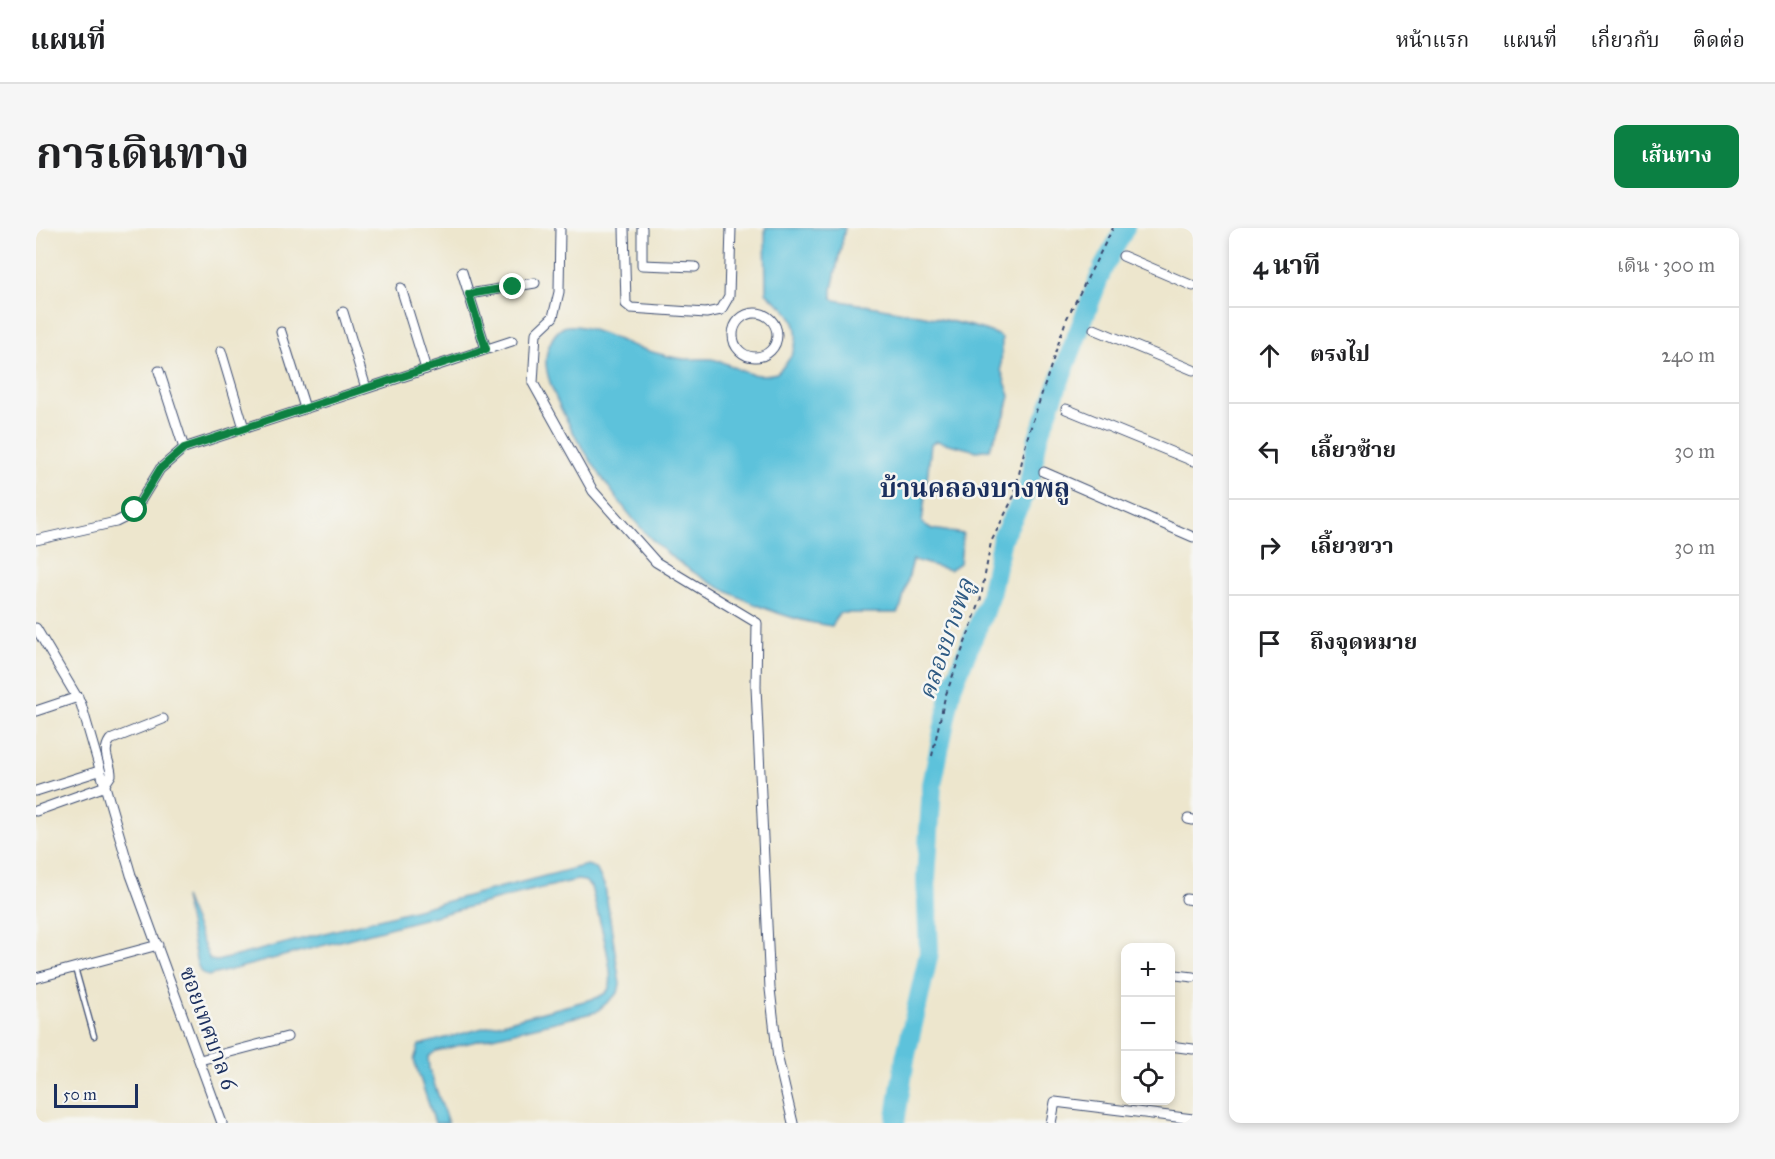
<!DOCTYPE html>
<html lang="th">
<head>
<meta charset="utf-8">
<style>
  :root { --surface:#fff; --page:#f6f6f6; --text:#202124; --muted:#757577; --line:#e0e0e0; --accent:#0b8043 }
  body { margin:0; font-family:"IM FELL Great Primer","Noto Serif Thai",serif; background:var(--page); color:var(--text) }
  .controls { position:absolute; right:18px; bottom:18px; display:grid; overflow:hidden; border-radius:12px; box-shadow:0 3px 9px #0003 }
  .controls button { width:54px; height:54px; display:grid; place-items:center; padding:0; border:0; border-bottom:2px solid var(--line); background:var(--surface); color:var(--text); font:30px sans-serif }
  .scale { position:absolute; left:18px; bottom:15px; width:84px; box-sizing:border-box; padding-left:6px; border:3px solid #1b2f5e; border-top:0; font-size:16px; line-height:21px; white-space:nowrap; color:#1b2f5e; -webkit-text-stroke:4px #f6f6f2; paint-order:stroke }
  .stop { position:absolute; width:18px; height:18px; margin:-14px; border:4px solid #0b8043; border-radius:50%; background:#fff }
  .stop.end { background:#0b8043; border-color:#fff; box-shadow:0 2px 6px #0008 }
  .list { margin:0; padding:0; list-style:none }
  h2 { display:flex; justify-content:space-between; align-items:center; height:78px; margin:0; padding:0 24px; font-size:26px }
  h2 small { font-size:20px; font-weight:400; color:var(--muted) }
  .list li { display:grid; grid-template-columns:39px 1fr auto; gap:18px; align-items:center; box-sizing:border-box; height:96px; padding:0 24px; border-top:2px solid var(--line) }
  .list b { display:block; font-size:22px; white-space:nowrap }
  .list em { font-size:20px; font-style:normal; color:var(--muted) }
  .icon { flex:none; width:33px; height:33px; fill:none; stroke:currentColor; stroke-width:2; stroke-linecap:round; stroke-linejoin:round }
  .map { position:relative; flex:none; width:1157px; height:895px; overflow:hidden; border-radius:12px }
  header { display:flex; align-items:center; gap:36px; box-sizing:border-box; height:84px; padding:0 30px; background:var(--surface); border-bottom:2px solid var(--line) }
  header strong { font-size:28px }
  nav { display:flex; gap:33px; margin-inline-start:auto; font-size:21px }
  .intro { display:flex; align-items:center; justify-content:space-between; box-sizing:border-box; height:144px; padding:0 36px }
  h1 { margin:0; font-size:42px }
  .button { padding:15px 27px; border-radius:12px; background:var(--accent); color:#fff; font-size:21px; font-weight:700 }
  main { display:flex; gap:36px; padding:0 36px }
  aside { flex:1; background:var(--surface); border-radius:12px; box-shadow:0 3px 9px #0003 }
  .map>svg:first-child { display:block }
</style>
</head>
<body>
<header>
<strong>แผนที่</strong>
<nav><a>หน้าแรก</a><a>แผนที่</a><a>เกี่ยวกับ</a><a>ติดต่อ</a></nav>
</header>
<div class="intro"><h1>การเดินทาง</h1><a class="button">เส้นทาง</a></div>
<main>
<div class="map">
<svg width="1157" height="895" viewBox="0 0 1157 895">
  <rect width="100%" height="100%" fill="#f6f6f2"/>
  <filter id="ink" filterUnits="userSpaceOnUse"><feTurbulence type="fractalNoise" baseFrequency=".0167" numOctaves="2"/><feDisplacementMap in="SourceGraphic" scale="12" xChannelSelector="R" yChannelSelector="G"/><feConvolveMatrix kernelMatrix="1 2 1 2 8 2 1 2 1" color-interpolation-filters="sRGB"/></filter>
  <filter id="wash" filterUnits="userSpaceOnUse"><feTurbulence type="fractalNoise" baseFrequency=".008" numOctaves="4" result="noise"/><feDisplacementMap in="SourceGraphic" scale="24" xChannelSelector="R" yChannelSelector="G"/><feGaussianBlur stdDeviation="1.35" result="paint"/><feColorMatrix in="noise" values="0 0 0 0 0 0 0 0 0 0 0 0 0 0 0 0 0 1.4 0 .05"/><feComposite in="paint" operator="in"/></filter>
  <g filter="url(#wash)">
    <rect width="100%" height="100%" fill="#ede6cd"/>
    <g fill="#5dc2db" stroke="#3c789c" stroke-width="1.5">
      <path d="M729 0H809L796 61V70L799 72C827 77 952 96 966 110L965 142 974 168 969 187 953 221 941 223 901 213 895 216 886 295 896 301 927 306 924 335 914 342 877 332 865 378 861 385H803L796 398C740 391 667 357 624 319 589 290 513 180 510 136 509 124 516 106 526 100 540 91 581 112 595 117 612 123 631 129 648 131 659 132 670 129 680 132 705 140 712 152 741 145 761 127 769 101 748 80 742 74 735 71 730 64Z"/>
      <path d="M551 637 560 640 569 659 584 756 582 765 560 784 400 823 392 829 393 841 412 895H399L378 832 383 817 560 770C566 767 572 765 574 758 578 739 560 680 555 659L549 653 541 652 489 664 172 748 165 744 161 736 148 669 174 732 181 733Z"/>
    </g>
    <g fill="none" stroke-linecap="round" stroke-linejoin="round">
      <polyline stroke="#5dc2db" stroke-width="20" points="859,895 869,831 893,725 890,651 896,557 916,459 953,372 966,310 992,261 1002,209 1067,40 1089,0"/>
    </g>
  </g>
  <g filter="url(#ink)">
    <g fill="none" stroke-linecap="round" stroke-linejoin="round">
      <defs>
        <polyline id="service" points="39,740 58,808"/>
        <g id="minor">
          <polyline points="524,0 523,64 517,89 500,105 497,155 557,263 620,334 721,395 720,459 734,761 742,831 757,895"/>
          <polyline points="588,0 590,76 595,80 670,85 685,82 693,68 695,0"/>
          <polyline points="606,0 606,37 659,39"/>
          <polyline points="1087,28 1157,58"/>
          <polyline points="426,44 450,121"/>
          <polyline points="365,60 390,141"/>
          <polyline points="433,66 499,55"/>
          <polyline points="307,84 330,160"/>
          <circle cx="719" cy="107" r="22"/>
          <polyline points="1058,101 1157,142"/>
          <polyline points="245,104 269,180"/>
          <polyline points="185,123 208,200"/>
          <polyline points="123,143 148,220"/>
          <polyline points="1030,181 1157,233"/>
          <polyline points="1008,244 1157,309"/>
          <polyline points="0,312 80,294 92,288 99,282 124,241 148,220 476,113"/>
          <polyline points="0,400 45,476 95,647 186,895"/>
          <polyline points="0,483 42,469"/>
          <polyline points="0,563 63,543"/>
          <path d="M0 583 67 559 75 547C75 534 65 525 74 512L127 491"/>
          <polyline points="1152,591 1157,592"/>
          <polyline points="1150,671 1157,672"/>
          <polyline points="1140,747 1157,749"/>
          <polyline points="0,750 122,717"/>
          <polyline points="1134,818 1157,821"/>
          <polyline points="164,832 251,809"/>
          <polyline points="1015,895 1019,874 1157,891"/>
        </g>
      </defs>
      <use href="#service" stroke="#3a4a6f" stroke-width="7"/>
      <use href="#minor" stroke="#3a4a6f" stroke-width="11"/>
      <polyline stroke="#3a4a6f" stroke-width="2" stroke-dasharray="4.5 4.5" stroke-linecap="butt" points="896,528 909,469 944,374 955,314 978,268 991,211 1030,92 1077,0"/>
      <use href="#service" stroke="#fff" stroke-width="4.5"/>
      <use href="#minor" stroke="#fff" stroke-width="9"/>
    </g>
  </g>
  <g fill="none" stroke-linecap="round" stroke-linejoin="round" filter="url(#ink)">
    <polyline stroke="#0b8043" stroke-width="8" points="99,282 124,241 148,220 450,121 433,66 477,59"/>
  </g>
  <g text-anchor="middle" stroke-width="5" stroke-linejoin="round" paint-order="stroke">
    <g font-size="22" fill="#1b2f5e" stroke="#f6f6f2">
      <text transform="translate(173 800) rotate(70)" y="8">ซอยเทศบาล 6</text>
    </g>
    <g font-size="24" font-style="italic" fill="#2f5b84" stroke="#f6f6f2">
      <text transform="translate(910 411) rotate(-71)" y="8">คลองบางพลู</text>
    </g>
    <g font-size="26" font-weight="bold" fill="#1b2f5e" stroke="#f6f6f2">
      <text x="939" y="269">บ้านคลองบางพลู</text>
    </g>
  </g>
</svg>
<div class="controls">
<button>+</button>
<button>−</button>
<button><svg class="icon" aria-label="locate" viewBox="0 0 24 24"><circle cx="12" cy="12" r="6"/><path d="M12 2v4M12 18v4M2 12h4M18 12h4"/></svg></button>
</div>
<div class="scale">50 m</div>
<div class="stop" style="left:99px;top:282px"></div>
<div class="stop end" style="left:477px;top:59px"></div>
</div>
<aside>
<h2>4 นาที<small>เดิน · 300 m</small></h2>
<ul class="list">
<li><svg class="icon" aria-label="ahead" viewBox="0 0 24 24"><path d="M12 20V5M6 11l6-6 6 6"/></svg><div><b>ตรงไป</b></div><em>240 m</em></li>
<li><svg class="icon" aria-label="left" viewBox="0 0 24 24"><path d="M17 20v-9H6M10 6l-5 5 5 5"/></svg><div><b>เลี้ยวซ้าย</b></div><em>30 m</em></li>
<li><svg class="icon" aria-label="right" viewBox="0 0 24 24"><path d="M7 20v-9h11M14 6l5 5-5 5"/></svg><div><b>เลี้ยวขวา</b></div><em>30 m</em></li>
<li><svg class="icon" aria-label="arrive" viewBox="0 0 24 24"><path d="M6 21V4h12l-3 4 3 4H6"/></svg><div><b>ถึงจุดหมาย</b></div></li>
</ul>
</aside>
</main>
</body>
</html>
